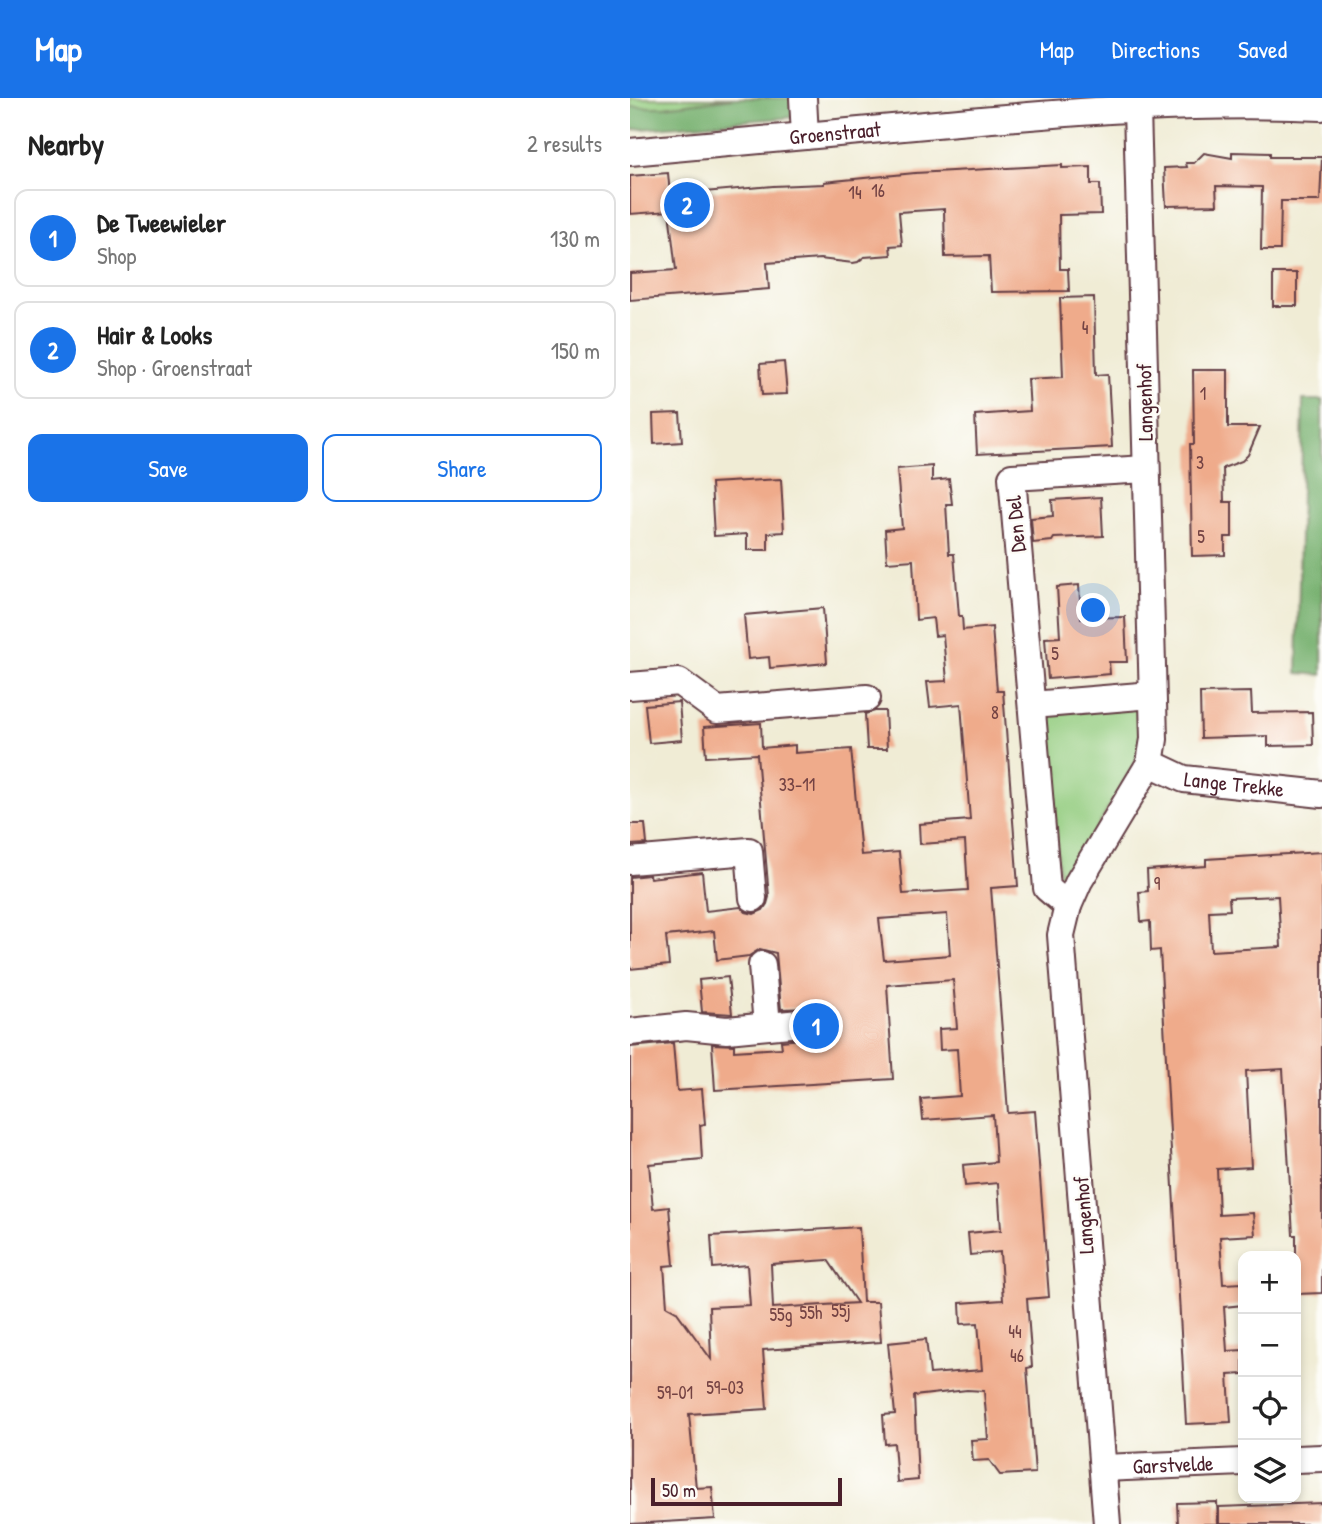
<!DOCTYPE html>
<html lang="en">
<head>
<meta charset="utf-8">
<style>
  :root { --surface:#fff; --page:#f6f6f6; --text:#222; --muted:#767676; --line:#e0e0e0; --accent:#1a73e8 }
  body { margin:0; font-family:"Patrick Hand",sans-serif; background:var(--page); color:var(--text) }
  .controls { position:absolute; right:21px; bottom:21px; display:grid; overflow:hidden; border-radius:14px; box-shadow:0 4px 10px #0003 }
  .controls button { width:63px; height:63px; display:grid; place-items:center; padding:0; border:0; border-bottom:2px solid var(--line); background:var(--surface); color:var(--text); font:35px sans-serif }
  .scale { position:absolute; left:21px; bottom:18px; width:191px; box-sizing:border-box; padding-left:7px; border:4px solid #4a1f2b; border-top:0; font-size:19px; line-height:24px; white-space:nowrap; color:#4a1f2b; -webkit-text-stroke:5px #fdfcf7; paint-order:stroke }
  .you { position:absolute; left:464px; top:513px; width:24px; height:24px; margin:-18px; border:5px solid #fff; border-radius:50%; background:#1a73e8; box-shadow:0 0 0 10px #1a73e833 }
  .badge { display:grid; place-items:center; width:46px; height:46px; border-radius:50%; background:var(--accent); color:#fff; font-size:23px; font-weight:700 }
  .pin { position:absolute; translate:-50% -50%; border:4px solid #fff; box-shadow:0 2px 7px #0006 }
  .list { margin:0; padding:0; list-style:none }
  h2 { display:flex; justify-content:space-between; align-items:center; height:91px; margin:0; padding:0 28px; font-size:30px }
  h2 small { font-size:23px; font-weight:400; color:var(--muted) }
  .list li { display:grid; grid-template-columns:46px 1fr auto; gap:21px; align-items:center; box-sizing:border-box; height:98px; margin:0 14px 14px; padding:0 14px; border:2px solid var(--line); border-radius:14px }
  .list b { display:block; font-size:26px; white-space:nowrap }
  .list p { margin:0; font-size:23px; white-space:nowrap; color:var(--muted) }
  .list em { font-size:23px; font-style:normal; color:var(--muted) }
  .actions { display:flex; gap:14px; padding:21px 28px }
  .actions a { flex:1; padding:16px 0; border:2px solid var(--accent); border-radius:14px; text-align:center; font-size:24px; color:var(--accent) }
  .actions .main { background:var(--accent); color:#fff }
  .icon { flex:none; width:38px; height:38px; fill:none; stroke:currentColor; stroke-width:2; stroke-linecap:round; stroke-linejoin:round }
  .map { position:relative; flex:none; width:692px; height:1426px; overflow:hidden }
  header { display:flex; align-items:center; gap:42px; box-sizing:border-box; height:98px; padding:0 35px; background:var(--accent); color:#fff }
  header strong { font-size:33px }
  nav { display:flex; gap:38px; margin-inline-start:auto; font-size:24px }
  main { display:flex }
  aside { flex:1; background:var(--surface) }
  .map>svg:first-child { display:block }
</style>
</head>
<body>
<header>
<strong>Map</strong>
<nav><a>Map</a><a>Directions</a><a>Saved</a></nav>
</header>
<main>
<aside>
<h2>Nearby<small>2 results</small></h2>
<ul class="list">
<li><span class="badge">1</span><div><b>De Tweewieler</b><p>Shop</p></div><em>130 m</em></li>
<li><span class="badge">2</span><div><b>Hair &amp; Looks</b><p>Shop · Groenstraat</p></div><em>150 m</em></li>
</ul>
<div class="actions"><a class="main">Save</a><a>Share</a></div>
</aside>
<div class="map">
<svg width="692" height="1426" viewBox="0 0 692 1426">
  <rect width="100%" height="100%" fill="#fdfcf7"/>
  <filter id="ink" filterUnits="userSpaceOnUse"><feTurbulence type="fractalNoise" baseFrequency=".0143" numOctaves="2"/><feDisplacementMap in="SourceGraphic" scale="14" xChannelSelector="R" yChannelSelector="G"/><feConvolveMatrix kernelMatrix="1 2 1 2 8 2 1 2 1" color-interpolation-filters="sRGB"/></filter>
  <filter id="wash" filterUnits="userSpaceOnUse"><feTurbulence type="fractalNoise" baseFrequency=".00686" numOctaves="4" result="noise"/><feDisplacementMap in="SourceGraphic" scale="28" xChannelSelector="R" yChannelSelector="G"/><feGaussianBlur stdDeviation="1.57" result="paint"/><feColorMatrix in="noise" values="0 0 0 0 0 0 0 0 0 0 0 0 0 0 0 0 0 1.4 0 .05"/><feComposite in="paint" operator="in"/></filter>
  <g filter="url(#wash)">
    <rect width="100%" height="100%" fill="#f0ecd5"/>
    <g fill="#93cc7f" stroke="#6e7655" stroke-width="2">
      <polygon points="0,0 104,0 34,9 0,9"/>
      <polygon points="511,608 512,636 508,660 433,788 430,787 416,616"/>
    </g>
    <g fill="#76b06e" stroke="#60684c" stroke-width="2">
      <polygon points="104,0 164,0 166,19 0,32 0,9 34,9"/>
      <polygon points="673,302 692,302 692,577 667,575"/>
    </g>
    <g id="blocks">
      <g fill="#efab8b" fill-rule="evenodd">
        <polygon points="602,54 640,55 640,59 692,59 690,103 651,103 650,152 631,152 632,89 586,88 587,107 536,108 534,70 557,69 556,65 564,65 574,55 602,60"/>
        <polygon points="432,67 432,70 461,69 461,86 470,86 471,116 429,117 430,171 438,171 439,193 361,194 359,158 315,159 314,111 269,114 272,147 260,148 261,157 234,159 228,164 223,165 190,161 137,165 139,191 0,202 0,175 46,172 39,113 0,116 0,78 38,75 40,97 143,88 194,86 194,84 285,75"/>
        <rect x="643" y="175" width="24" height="33"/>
        <polygon points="464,199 466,277 478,276 482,349 347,356 345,317 400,313 398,281 433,279 430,200"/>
        <polygon points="154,264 157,296 132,297 130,266"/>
        <polygon points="563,272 598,272 598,329 630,329 618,357 612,363 593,370 594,404 602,404 602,439 595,439 595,457 562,458 560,346 564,346"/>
        <polygon points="50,315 52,344 24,346 23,316"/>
        <path d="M302 368V383L319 381 322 406H316L319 456H324L329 518H332L333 532 362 529 367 593H373L388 788 361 790 373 946 378 1015 405 1013 419 1199 397 1201 402 1269 397 1270 405 1375 370 1377 359 1362 343 1363 341 1342 358 1341 354 1293 337 1292 284 1298 288 1382 267 1384 264 1345 255 1346 253 1317 265 1316 258 1245 296 1241 300 1276 352 1272 348 1225 331 1226 330 1205 373 1202 370 1154 340 1157 338 1135 371 1132 368 1085 335 1088 333 1067 366 1064 363 1017 293 1022 291 1001 330 998 327 951 310 952 309 931 327 930 323 882 257 887 263 981 85 992 82 946 104 947V953L152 950 151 943 172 941 180 937 185 931 186 924 183 916 176 910 151 911 146 855 130 851 119 858 87 862 84 833 36 838 39 867 0 871V779L19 777 20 780 72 774 76 813 111 809 116 814 124 816 133 812 137 806 139 799 127 656 76 659 74 629 131 625 132 650 165 647V655L221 651 231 757 269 754 273 796 338 792 335 743 290 746 289 726 340 722 331 606 300 609 297 584 317 583 313 537 305 538 303 520 286 522 283 462 257 464 255 432 272 430 267 371ZM317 816 320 857 254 862 249 821Z"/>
        <polygon points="151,381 154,434 138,435 138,452 117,452 117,436 84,438 81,385"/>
        <polygon points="471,399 473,438 424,440 422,443 403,445 401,420 423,418 422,402"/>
        <polygon points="449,487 451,520 495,519 497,564 479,564 480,576 418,581 415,540 430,539 427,489"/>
        <polygon points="193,510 197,565 140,570 139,559 118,561 114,517"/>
        <polygon points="621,594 622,615 682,614 683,647 638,648 638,638 571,640 570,595"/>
        <polygon points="49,604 52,642 19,645 15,607"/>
        <polygon points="245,613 255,613 257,651 237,651 235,616"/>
        <polygon points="0,726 15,726 17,746 0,747"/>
        <path d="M692 754V1195L666 1196V1137H663L653 971 616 973 621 1069 587 1071 589 1117 623 1115 625 1137 590 1139 593 1186 613 1185V1207L594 1209 597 1253 613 1252V1276L598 1277 601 1324 556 1326 530 852 521 853 520 823 511 824 509 794 518 793 517 772 576 768V761ZM648 798 651 849 581 853 579 813 600 812 599 800Z"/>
        <polygon points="98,879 102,916 72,914 69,882"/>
        <path d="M43 945 47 993 72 991 75 1026 70 1027 72 1061 19 1066 23 1111 39 1109 44 1167 34 1168 37 1208 46 1213 81 1261 79 1209 120 1207 117 1167 83 1170 81 1138 229 1129 233 1204H248L251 1244 133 1252 137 1311 59 1316 66 1390 82 1389 85 1421 0 1426V949ZM198 1162 227 1205 143 1210 141 1166Z"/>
        <polygon points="587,1404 588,1426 548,1426 547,1405"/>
        <polygon points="692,1405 692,1426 589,1426 589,1409"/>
      </g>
    </g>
  </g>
  <g filter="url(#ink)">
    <use href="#blocks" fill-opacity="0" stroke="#633e44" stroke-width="2"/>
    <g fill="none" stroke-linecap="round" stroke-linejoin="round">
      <defs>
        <g id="minor">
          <polyline points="173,0 175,38"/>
          <path id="s1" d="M0 54C106 44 211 35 317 25 442 14 566 3 692 9"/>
          <polyline points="0,588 49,584 87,612 237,600"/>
          <polyline points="402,607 522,597"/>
          <path id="s2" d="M520 665 554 681 692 696"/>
          <polyline points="0,763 119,753 123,800"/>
          <polyline points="438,808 417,790 382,379 516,371"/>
          <polyline points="132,867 137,928"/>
          <polyline points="0,934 56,928 97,932 170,925"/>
          <polyline points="666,1361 692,1360"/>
          <path id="s3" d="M473 1370 613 1364"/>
          <polyline points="477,1426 431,837 438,808 449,783 520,665 524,641 507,11"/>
        </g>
      </defs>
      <use href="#minor" stroke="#633e44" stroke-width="30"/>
      <use href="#minor" stroke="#fff" stroke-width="26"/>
    </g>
  </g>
  <g text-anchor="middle" stroke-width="5" stroke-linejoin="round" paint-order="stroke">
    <g font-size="18" fill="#734243">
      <text x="248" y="99">16</text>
      <text x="225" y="101">14</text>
      <text x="455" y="236">4</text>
      <text x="573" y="302">1</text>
      <text x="570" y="371">3</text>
      <text x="571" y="445">5</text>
      <text x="425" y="562">5</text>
      <text x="365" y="621">8</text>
      <text x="167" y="693">33-11</text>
      <text x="527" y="792">9</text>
      <text x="211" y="1219">55j</text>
      <text x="181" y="1221">55h</text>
      <text x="151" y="1223">55g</text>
      <text x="385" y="1240">44</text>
      <text x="387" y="1264">46</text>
      <text x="95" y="1296">59-03</text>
      <text x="45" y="1301">59-01</text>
    </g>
    <g font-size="21" fill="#4a1f2b" stroke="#fdfcf7">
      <text dy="7" stroke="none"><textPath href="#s1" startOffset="206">Groenstraat</textPath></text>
      <text transform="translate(515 304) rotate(-91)" y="7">Langenhof</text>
      <text transform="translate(386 426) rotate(-95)" y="7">Den Del</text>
      <text dy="7" stroke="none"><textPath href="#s2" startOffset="88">Lange Trekke</textPath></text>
      <text transform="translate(454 1117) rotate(-94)" y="7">Langenhof</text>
      <text dy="7" stroke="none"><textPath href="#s3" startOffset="70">Garstvelde</textPath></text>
    </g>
  </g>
</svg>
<div class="controls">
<button>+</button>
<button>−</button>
<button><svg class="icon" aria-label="locate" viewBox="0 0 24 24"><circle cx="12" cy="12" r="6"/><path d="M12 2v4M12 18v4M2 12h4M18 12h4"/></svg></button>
<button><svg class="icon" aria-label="layers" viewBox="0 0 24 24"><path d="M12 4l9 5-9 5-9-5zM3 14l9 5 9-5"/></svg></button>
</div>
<div class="scale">50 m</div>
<div class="you"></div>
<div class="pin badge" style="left:186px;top:928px">1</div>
<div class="pin badge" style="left:57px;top:107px">2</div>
</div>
</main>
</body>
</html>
